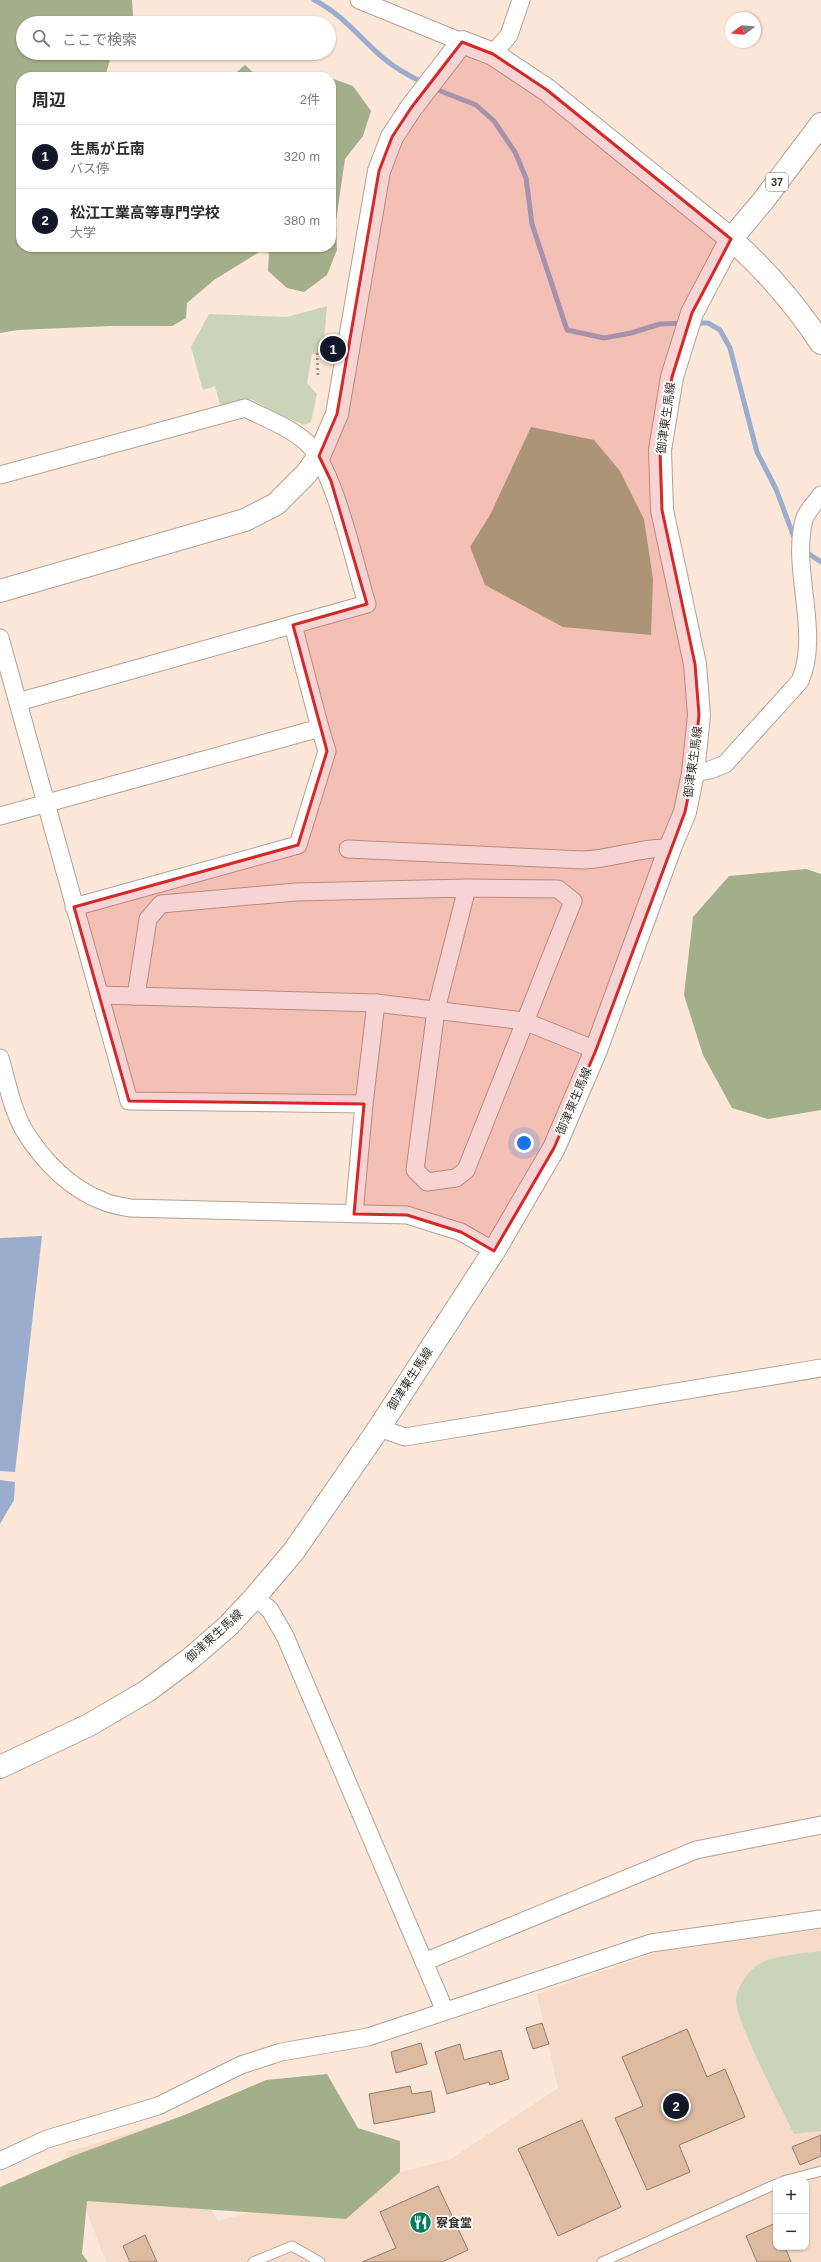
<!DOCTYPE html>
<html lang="ja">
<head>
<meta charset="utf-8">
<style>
  :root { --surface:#fff; --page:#f2f2f3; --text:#2b2b33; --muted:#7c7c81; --line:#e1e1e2; --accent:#111827 }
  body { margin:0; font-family:Arial,"Noto Sans JP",sans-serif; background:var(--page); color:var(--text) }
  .controls { position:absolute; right:12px; bottom:12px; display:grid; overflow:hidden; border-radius:8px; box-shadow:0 1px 3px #0004 }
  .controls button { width:36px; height:36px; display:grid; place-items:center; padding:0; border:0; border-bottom:1px solid var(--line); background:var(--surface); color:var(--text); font:20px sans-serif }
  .compass { position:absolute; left:725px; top:12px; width:36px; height:36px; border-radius:50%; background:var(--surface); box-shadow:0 1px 3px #0004; rotate:254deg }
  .you { position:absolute; left:524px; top:1143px; width:14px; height:14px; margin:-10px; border:3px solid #fff; border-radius:50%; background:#1a73e8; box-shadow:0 0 0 6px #1a73e833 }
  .badge { display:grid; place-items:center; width:26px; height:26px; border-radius:50%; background:var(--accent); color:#fff; font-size:13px; font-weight:700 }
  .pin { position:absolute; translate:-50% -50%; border:2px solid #fff; box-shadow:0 1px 4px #0006 }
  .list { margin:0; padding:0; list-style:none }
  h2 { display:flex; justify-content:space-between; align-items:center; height:52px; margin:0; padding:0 16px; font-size:17px }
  h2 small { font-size:13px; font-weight:400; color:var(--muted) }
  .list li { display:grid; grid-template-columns:26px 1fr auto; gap:12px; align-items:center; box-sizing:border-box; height:64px; padding:0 16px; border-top:1px solid var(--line) }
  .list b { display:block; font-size:15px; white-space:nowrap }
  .list p { margin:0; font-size:13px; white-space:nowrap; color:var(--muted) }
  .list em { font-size:13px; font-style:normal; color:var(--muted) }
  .icon { flex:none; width:22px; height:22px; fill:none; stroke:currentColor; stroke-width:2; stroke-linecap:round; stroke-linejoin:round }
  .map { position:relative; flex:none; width:821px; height:2262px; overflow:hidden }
  .search { position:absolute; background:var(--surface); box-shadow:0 1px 3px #0004; left:16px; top:16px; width:320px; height:44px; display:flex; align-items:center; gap:10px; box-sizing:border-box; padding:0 14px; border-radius:22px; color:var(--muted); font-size:15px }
  .panel { position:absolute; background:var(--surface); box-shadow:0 1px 3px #0004; left:16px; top:72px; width:320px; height:180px; border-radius:16px }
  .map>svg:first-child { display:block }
</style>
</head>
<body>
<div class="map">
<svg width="821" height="2262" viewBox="0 0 821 2262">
  <rect width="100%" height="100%" fill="#fce7d9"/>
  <path fill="#f5dbc8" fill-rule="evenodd" d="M821 1929V2262H106L65 2153 157 2124 218 2221 451 2159 558 2088 537 1994 658 1952ZM776 2181H806V2247H776Z"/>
  <g fill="#cad5b7">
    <polygon points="327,306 323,353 312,354 307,383 317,394 311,422 304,425 277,414 251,399 221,408 215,386 203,390 191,347 209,314 287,317"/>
    <path d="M821 1951V2131L794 2134C784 2113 733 2016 736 1999 737 1987 749 1970 759 1964 770 1956 807 1953 821 1951Z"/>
  </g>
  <g fill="#a2af8a">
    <polygon points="0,0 132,0 133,15 129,23 23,23 23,53 112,53 105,77 21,77 21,247 331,247 331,78 353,86 371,111 363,136 345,159 336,221 337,250 327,275 304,292 287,288 268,271 269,253 261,251 214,280 187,303 186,318 172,326 111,326 18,330 0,333"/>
    <polygon points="245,65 258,77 231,77"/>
    <polygon points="531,427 594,440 620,471 644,519 653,579 651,635 563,627 485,585 470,547 490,515"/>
    <polygon points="806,869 821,874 821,1110 768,1119 732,1108 703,1055 684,995 693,917 729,876"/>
    <polygon points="327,2074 358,2128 400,2141 400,2172 346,2219 87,2201 82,2254 88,2262 0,2262 0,2187 70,2157 187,2114 266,2080"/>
  </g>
  <g fill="#9aadcf">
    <polygon points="42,1236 15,1472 0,1471 0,1238"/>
    <polygon points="0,1480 15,1482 14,1500 0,1524"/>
  </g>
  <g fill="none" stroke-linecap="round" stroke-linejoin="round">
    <g stroke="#9aadcf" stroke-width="5">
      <path d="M314 0C341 13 360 38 382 57 395 68 409 76 424 83"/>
      <polyline points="433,88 476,105 494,121 515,152 526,178 532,224 567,330 604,338 631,333 660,324 684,323"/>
      <polyline points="694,323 708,323 720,330 730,348 757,452 776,489 795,540"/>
      <polyline points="806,552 821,562"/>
    </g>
  </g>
  <g fill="#ddbaa0" stroke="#8d7b6e">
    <polygon points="542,2023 549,2044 533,2049 526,2028"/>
    <polygon points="687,2029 707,2077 725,2069 745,2117 679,2145 690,2172 647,2190 615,2118 643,2106 622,2057"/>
    <polygon points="421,2043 427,2064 396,2073 391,2052"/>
    <polygon points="460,2044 464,2060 501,2050 509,2079 490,2085 489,2082 447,2094 435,2052"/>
    <polygon points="410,2086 412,2094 431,2091 435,2112 374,2124 369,2094"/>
    <polygon points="582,2120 621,2207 558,2236 518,2149"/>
    <polygon points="821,2135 821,2156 800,2165 792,2147"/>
    <polygon points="438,2186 468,2250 442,2262 362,2262 396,2248 380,2212"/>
    <polygon points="776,2223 776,2247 785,2247 791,2262 757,2262 746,2236"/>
    <polygon points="145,2235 157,2262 130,2262 123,2246"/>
  </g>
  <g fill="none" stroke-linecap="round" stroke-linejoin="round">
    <defs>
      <g id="lane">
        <polyline points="783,2181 821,2171"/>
        <polyline points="253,2262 292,2246 320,2262"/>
        <polyline points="602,2262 776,2184"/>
      </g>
      <g id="street">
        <polyline points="359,0 462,42"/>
        <polyline points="493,54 509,35 521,0"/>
        <path d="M0 475 245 408C265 418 289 427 306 442 334 466 355 566 367 604L18 702"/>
        <polyline points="0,638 129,1101 364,1104"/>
        <path d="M693 773 710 770 725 764 800 681C821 633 791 570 804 520 806 512 816 502 821 495"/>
        <polyline points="0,816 320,728 293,625"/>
        <path d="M348 849 583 860C615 859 638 847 670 848"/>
        <polyline points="74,907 298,845 327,751 320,728"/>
        <polyline points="99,995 376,1003 524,1021 596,1050"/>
        <polyline points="136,996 148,919 161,904 296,892 467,888 558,889 573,901 466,1170 456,1178 427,1182 415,1170 436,1010 467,888"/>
        <path d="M0 1058C7 1082 12 1109 24 1130 42 1160 70 1189 103 1201 111 1205 121 1206 130 1208L407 1215 461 1232 494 1251"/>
        <polyline points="354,1214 364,1104 376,1003"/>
        <polyline points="379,1428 405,1437 821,1368"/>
        <polyline points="255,1597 270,1610 285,1636 445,2011"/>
        <polyline points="424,1962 696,1850 821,1825"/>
        <polyline points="0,2161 47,2139 158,2106 241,2065 281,2052 368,2037 651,1943 821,1919"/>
      </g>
      <polyline id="secondary" points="0,591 245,520 276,504 306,474 319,456 337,414 379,171 392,137 411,108 462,42 493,54 547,90 731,239 692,313 672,377 660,450 662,510 695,664 699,715 693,773 685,812 670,848 596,1050 554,1148 494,1251 379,1428 294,1551 255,1597 228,1626 190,1659 147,1691 89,1725 0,1767"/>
      <path id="primary" d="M821 124 763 201 731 239C766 270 795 304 821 343"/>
    </defs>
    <use href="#lane" stroke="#b4a194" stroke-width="11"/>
    <use href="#street" stroke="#b4a194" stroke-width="19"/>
    <use href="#secondary" stroke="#b4a194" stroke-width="24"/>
    <use href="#primary" stroke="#b4a194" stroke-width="24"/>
    <polyline stroke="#96897f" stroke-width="2.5" stroke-dasharray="2 3" stroke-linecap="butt" points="317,353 318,377"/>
    <use href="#lane" stroke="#fff" stroke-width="9"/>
    <use href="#street" stroke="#fff" stroke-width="17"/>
    <use href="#secondary" stroke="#fff" stroke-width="22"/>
    <use href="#primary" stroke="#fff" stroke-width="22"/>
  </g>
  <path fill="#d62828" fill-opacity="0.2" stroke="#d62828" stroke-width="3" stroke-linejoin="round" d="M462 42 493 54 547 90 731 239 692 313 672 377 660 450 662 510 695 664 699 715 693 773 685 812 596 1050 554 1148 494 1251 461 1232 407 1215 354 1214 364 1104 129 1101 74 907 298 845 327 751 293 625 367 604 331 481 319 456 337 414 379 171 392 137 411 108Z"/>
  <defs>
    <symbol id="restaurant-disc" viewBox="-11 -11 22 22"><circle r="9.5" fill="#007c5a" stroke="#fff"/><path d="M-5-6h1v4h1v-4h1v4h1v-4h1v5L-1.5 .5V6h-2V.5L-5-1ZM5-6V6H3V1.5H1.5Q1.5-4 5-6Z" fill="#fff"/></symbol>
  </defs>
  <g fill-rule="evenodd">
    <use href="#restaurant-disc" x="408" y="2210" width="25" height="25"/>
  </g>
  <g text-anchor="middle" stroke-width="3.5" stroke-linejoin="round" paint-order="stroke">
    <rect fill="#fff" stroke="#74706b" stroke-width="1" x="766" y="173" width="22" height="18" rx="3"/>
    <g font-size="11" font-weight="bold" fill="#39322c">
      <text x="777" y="186">37</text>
    </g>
    <g font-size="12" fill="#39322c" stroke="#fff">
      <text transform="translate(666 418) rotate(-82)" y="4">御津東生馬線</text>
      <text transform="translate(693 762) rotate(-82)" y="4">御津東生馬線</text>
      <text transform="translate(574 1101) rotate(-67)" y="4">御津東生馬線</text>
      <text transform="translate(410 1379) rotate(-57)" y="4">御津東生馬線</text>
      <text transform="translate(214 1636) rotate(-42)" y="4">御津東生馬線</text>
    </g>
    <g font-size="12" font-weight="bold" fill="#39322c" stroke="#fff" text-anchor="start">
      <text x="436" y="2227">寮食堂</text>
    </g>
  </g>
</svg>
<div class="controls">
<button>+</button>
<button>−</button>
</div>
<svg class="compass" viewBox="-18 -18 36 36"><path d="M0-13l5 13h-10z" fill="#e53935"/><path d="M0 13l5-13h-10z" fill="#7c7c81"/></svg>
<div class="you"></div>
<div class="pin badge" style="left:333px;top:349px">1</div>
<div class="pin badge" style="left:676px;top:2106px">2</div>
<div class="search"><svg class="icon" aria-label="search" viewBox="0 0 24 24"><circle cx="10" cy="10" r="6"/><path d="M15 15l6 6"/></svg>ここで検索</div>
<section class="panel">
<h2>周辺<small>2件</small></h2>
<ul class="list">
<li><span class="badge">1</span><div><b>生馬が丘南</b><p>バス停</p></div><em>320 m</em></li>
<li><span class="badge">2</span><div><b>松江工業高等専門学校</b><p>大学</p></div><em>380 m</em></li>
</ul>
</section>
</div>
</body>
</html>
